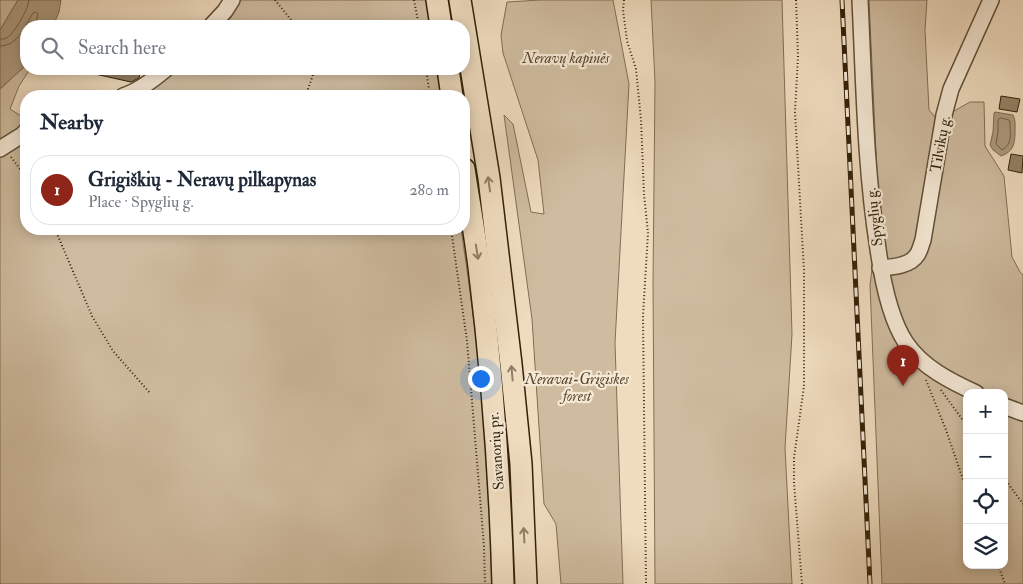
<!DOCTYPE html>
<html lang="en">
<head>
<meta charset="utf-8">
<style>
  :root { --surface:#fff; --page:#f6f6f7; --text:#1f2937; --muted:#747a83; --line:#e0e1e3; --accent:#8f2418 }
  body { margin:0; font-family:"IM FELL Double Pica",serif; background:var(--page); color:var(--text) }
  .controls { position:absolute; right:15px; bottom:15px; display:grid; overflow:hidden; border-radius:10px; box-shadow:0 2px 12px #0003 }
  .controls button { width:45px; height:45px; display:grid; place-items:center; padding:0; border:0; border-bottom:1px solid var(--line); background:var(--surface); color:var(--text); font:25px sans-serif }
  .you { position:absolute; left:480px; top:378px; width:18px; height:18px; margin:-12px; border:4px solid #fff; border-radius:50%; background:#1a73e8; box-shadow:0 0 0 8px #1a73e833 }
  .badge { display:grid; place-items:center; width:32px; height:32px; border-radius:50%; background:var(--accent); color:#fff; font-size:16px; font-weight:700 }
  .pin { position:absolute; translate:-50% -41px; filter:drop-shadow(0 1px 2px #0008) }
  .pin::after { content:''; position:absolute; top:26px; width:18px; height:15px; background:inherit; clip-path:polygon(0 0,100% 0,50% 100%) }
  .list { margin:0; padding:0; list-style:none }
  h2 { display:flex; justify-content:space-between; align-items:center; height:65px; margin:0; padding:0 20px; font-size:21px }
  h2 small { font-size:16px; font-weight:400; color:var(--muted) }
  .list li { display:grid; grid-template-columns:32px 1fr auto; gap:15px; align-items:center; box-sizing:border-box; height:70px; margin:0 10px 10px; padding:0 10px; border:1px solid var(--line); border-radius:20px }
  .list b { display:block; font-size:19px; white-space:nowrap }
  .list p { margin:0; font-size:16px; white-space:nowrap; color:var(--muted) }
  .list em { font-size:16px; font-style:normal; color:var(--muted) }
  .icon { flex:none; width:28px; height:28px; fill:none; stroke:currentColor; stroke-width:2; stroke-linecap:round; stroke-linejoin:round }
  .map { position:relative; flex:none; width:1023px; height:584px; overflow:hidden }
  .search { position:absolute; background:var(--surface); box-shadow:0 2px 12px #0003; left:20px; top:20px; width:450px; height:55px; display:flex; align-items:center; gap:12px; box-sizing:border-box; padding:0 18px; border-radius:20px; color:var(--muted); font-size:19px }
  .panel { position:absolute; background:var(--surface); box-shadow:0 2px 12px #0003; left:20px; top:90px; width:450px; height:145px; border-radius:20px }
  .map>svg:first-child { display:block }
</style>
</head>
<body>
<div class="map">
<svg width="1023" height="584" viewBox="0 0 1023 584">
  <rect width="100%" height="100%" fill="#efdcbf"/>
  <filter id="stains"><feTurbulence type="fractalNoise" baseFrequency=".004" numOctaves="4"/><feColorMatrix values="0 0 0 0 .2 0 0 0 0 .09 0 0 0 0 .02 0 0 0 .5 -.17"/></filter>
  <radialGradient id="worn" r=".72"><stop offset=".6" stop-color="#630" stop-opacity="0"/><stop offset="1" stop-color="#630" stop-opacity=".3"/></radialGradient>
  <g fill="#cfbca0" stroke="#806e54" fill-rule="evenodd">
    <polygon points="0,0 18,0 0,30"/>
    <polygon points="239,0 427,0 431,26 221,26 234,10"/>
    <polygon points="540,0 613,0 629,84 615,343 623,584 561,584 556,524 544,504 532,319 504,115 513,124 531,212 544,214 538,160 503,53 501,35 507,2"/>
    <polygon points="651,0 782,0 792,334 785,448 792,584 655,584 653,283 655,82"/>
    <path d="M869 0H927L925 30 929 110 938 120 970 102H984L985 146 1004 176 1012 257 1020 272 1023 275V584H882L870 285 879 218ZM967 393H1004V565H967Z"/>
    <path d="M26 65V69H30L19 86 10 109 26 119V229H461C471 297 481 367 486 436 489 485 490 535 492 584H0V89Z"/>
    <polygon points="174,69 437,69 441,96 139,96 163,79"/>
  </g>
  <g fill="#ae9c81" stroke="#7c6b51">
    <polygon points="18,0 61,0 59,12 53,26 26,26 26,65 0,89 0,30"/>
    <path d="M995 112 1013 115C1016 121 1015 126 1015 132 1015 144 1013 152 1001 156L993 150 990 145 993 132 994 113Z"/>
  </g>
  <g fill="none" stroke-linecap="round" stroke-linejoin="round">
    <g stroke="#705e44" stroke-width="1">
      <path d="M0 39C4 39 5 39 8 37 15 32 29 8 29 0"/>
      <path d="M0 46C18 46 25 26 33 13L35 12 38 14 35 26"/>
      <path d="M1001 118 1009 120 1010 122C1010 133 1013 144 1002 150L996 144 998 132V120Z"/>
    </g>
  </g>
  <g fill="#948267" stroke="#312108">
    <polygon points="86,69 124,69 124,70 140,74 139,78 131,82 86,72"/>
    <polygon points="1001,96 1020,99 1017,112 999,109"/>
    <polygon points="1011,154 1023,156 1022,173 1008,170"/>
  </g>
  <g fill="none" stroke-linecap="round" stroke-linejoin="round">
    <defs>
      <g id="minor">
        <path d="M860 0C864 83 865 167 878 249 882 278 890 319 906 343 922 367 950 381 976 393"/>
        <polyline points="211,26 225,11 232,0"/>
        <path d="M123 96C139 91 153 80 166 69"/>
        <polyline points="0,149 22,135 26,131"/>
        <path d="M880 268C893 267 910 266 917 255 920 251 921 245 923 240L944 115 951 89 991 0"/>
        <polyline points="1004,406 1023,413"/>
      </g>
      <g id="highway">
        <polyline points="437,0 441,26"/>
        <polyline points="460,0 489,178 511,364 521,464 526,584"/>
        <polyline points="448,69 452,96"/>
        <path d="M464 169C469 202 475 234 479 267 492 372 500 478 503 584"/>
      </g>
    </defs>
    <use href="#minor" stroke="#605036" stroke-width="18"/>
    <use href="#highway" stroke="#312108" stroke-width="24"/>
    <g stroke="#312108" stroke-width="2" stroke-dasharray="1 2.5" stroke-linecap="butt">
      <polyline points="275,0 296,26"/>
      <polyline points="414,0 419,26"/>
      <polyline points="624,0 623,10 627,41 636,69 641,120 644,194 648,233 643,316 646,584"/>
      <polyline points="796,0 798,57 795,112 804,271 804,386 794,458 794,483 802,584"/>
      <polyline points="426,69 430,96"/>
      <path d="M306 96C308 87 313 78 314 69"/>
      <polyline points="11,157 26,177"/>
      <polyline points="55,229 92,316 113,351 150,393"/>
      <polyline points="451,229 467,341 484,546 485,584"/>
      <polyline points="926,380 946,430 967,491"/>
      <polyline points="941,390 967,426"/>
      <polyline points="1004,478 1023,504"/>
      <polyline points="998,565 1005,584"/>
    </g>
    <use href="#minor" stroke="#f5e8d5" stroke-width="15"/>
    <use href="#highway" stroke="#efdcbf" stroke-width="21"/>
    <defs>
      <polyline id="rail" points="842,0 870,584"/>
    </defs>
    <use href="#rail" stroke="#312108" stroke-width="5"/>
    <use href="#rail" stroke="#f5e8d5" stroke-width="3" stroke-dasharray="9" stroke-linecap="butt"/>
  </g>
  <defs><path id="oneway-shaft" d="M-6 0H5M1.5-3L5.5 0L1.5 3" fill="none" stroke-width="1.6" stroke-linecap="round" stroke-linejoin="round" transform="scale(1.25)"/></defs>
  <g stroke="#907e64">
    <use href="#oneway-shaft" transform="translate(489 184) rotate(-98)"/>
    <use href="#oneway-shaft" transform="translate(477 252) rotate(81)"/>
    <use href="#oneway-shaft" transform="translate(512 373) rotate(-95)"/>
    <use href="#oneway-shaft" transform="translate(524 535) rotate(-93)"/>
  </g>
  <g text-anchor="middle" stroke-width="4.5" stroke-linejoin="round" paint-order="stroke">
    <g font-size="15" font-style="italic" fill="#58482e" stroke="#f5e8d5">
      <text x="566" y="63">Neravų kapinės</text>
      <text x="577" y="384">Neravai-Grigiskes<tspan x="577" dy="17">forest</tspan></text>
    </g>
    <g font-size="15" fill="#312108" stroke="#f5e8d5">
      <text transform="translate(940 144) rotate(-80)" y="5">Tilvikų g.</text>
      <text transform="translate(874 217) rotate(-97)" y="5">Spyglių g.</text>
      <text transform="translate(496 451) rotate(-94)" y="5">Savanorių pr.</text>
    </g>
  </g>
  <rect width="100%" height="100%" filter="url(#stains)"/>
  <rect width="100%" height="100%" fill="url(#worn)"/>
</svg>
<div class="controls">
<button>+</button>
<button>−</button>
<button><svg class="icon" aria-label="locate" viewBox="0 0 24 24"><circle cx="12" cy="12" r="6"/><path d="M12 2v4M12 18v4M2 12h4M18 12h4"/></svg></button>
<button><svg class="icon" aria-label="layers" viewBox="0 0 24 24"><path d="M12 4l9 5-9 5-9-5zM3 14l9 5 9-5"/></svg></button>
</div>
<div class="you"></div>
<div class="pin badge" style="left:903px;top:386px">1</div>
<div class="search"><svg class="icon" aria-label="search" viewBox="0 0 24 24"><circle cx="10" cy="10" r="6"/><path d="M15 15l6 6"/></svg>Search here</div>
<section class="panel">
<h2>Nearby<small></small></h2>
<ul class="list">
<li><span class="badge">1</span><div><b>Grigiškių - Neravų pilkapynas</b><p>Place · Spyglių g.</p></div><em>280 m</em></li>
</ul>
</section>
</div>
</body>
</html>
